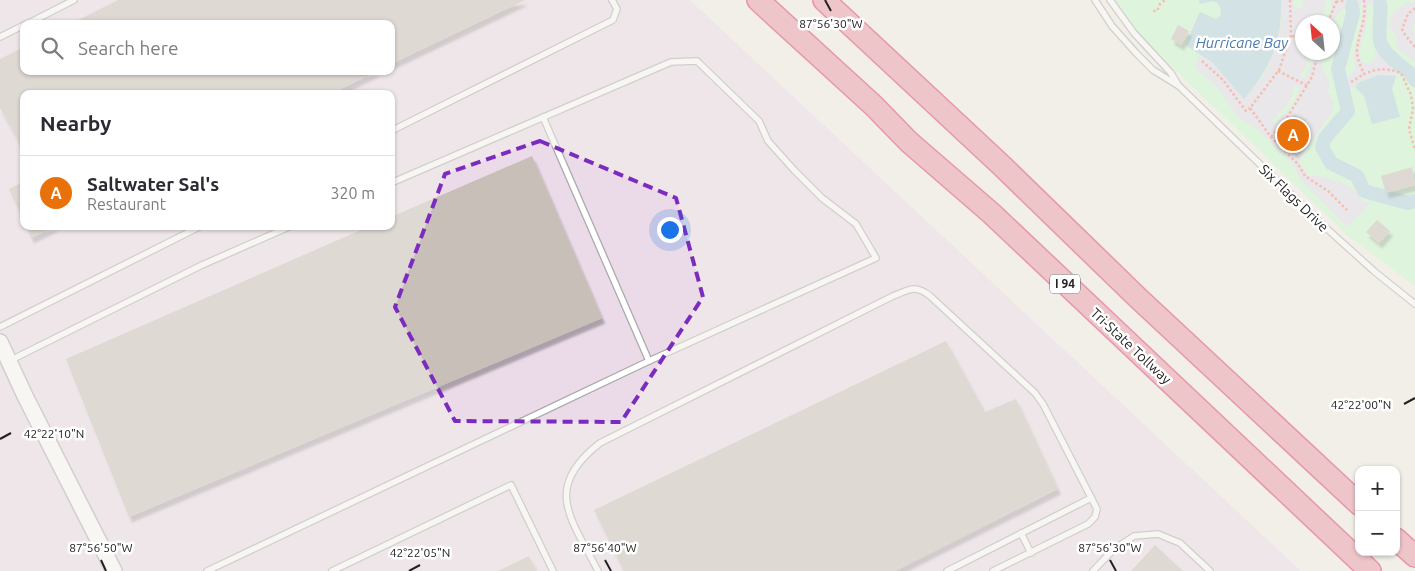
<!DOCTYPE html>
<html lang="en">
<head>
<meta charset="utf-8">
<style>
  :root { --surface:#fff; --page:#f7f7f7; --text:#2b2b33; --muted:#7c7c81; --line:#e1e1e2; --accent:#ea580c }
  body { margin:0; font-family:Ubuntu,sans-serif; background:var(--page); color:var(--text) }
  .controls { position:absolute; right:15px; bottom:15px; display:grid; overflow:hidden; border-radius:10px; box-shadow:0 1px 4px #0004 }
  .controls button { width:45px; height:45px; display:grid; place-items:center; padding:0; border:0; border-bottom:1px solid var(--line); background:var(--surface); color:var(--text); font:25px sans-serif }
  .compass { position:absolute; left:1295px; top:15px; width:45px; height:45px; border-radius:50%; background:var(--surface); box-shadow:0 1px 4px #0004; rotate:333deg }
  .you { position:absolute; left:669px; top:229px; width:18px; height:18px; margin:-12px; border:4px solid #fff; border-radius:50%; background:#1a73e8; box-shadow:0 0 0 8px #1a73e833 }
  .badge { display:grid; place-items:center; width:32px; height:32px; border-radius:50%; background:var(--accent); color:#fff; font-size:16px; font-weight:700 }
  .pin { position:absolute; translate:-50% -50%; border:2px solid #fff; box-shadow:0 1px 5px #0006 }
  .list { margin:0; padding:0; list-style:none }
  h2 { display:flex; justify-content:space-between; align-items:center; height:65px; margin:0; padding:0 20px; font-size:21px }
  h2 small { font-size:16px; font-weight:400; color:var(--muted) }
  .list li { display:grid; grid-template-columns:32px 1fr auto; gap:15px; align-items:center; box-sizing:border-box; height:75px; padding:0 20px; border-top:1px solid var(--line) }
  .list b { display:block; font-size:19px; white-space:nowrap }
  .list p { margin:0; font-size:16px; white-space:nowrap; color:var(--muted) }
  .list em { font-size:16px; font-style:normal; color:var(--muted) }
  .icon { flex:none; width:28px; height:28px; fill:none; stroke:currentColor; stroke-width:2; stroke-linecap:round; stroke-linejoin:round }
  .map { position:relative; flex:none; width:1415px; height:571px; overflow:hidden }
  .search { position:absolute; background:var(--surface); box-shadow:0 1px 4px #0004; left:20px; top:20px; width:375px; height:55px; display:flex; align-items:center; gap:12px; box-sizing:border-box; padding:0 18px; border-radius:10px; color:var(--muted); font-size:19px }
  .panel { position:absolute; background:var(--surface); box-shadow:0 1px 4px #0004; left:20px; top:90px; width:375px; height:140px; border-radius:10px }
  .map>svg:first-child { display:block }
</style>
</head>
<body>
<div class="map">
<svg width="1415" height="571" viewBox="0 0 1415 571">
  <defs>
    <filter id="shadow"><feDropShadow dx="3" dy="5.5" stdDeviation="1" flood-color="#0004"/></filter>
  </defs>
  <rect width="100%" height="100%" fill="#f2efe9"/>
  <path fill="#ebdbe8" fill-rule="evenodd" d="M0 0H690L1301 571H0ZM24 24H391V71H24ZM24 94H391V226H24Z"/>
  <path fill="#c8facc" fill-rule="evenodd" d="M1115 0H1415V286L1348 236 1145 41ZM1302 22H1332V52H1302Z"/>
  <g fill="#dddde8" fill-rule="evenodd">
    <path d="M1281 0H1294L1292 5 1298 9 1302 8 1303 0H1326L1325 9 1319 22H1302V52L1311 53 1310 58 1304 71 1300 74 1303 78 1306 76 1316 53H1322L1321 68 1328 79 1330 85 1328 92 1334 103 1332 112 1299 161 1308 176H1320L1342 183 1355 190 1362 201 1369 204 1347 227 1300 179 1296 168 1291 162 1259 130 1238 117 1227 100 1213 83 1195 68 1200 53 1212 62 1225 75 1244 99 1257 84 1268 67 1276 45 1281 23ZM1294 86H1297L1299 88 1298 94 1291 106 1280 119 1275 123 1272 122 1271 120 1274 119 1287 104 1294 93 1291 89ZM1294 114 1306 120 1299 132 1306 136 1295 153 1277 141Z"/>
    <polygon points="1331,0 1384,0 1367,5 1366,27 1359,49 1361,61 1365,64 1371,63 1375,58 1375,53 1377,52 1401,73 1396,76 1379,75 1369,78 1360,82 1348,91 1344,77 1348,78 1355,70 1354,54 1362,19 1361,5 1348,6 1339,12 1332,23 1326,22 1332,8"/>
    <polygon points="1415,0 1415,23 1412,27 1415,33 1415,62 1396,47 1397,39 1395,33 1389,27 1391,15 1408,2 1414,3"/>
  </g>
  <g fill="#aad3df">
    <path d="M1199 0H1281C1282 42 1271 67 1244 99L1212 62 1185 45 1200 12 1216 19 1220 16C1222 9 1220 3 1213 1L1200 4Z"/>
    <polygon points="1379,75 1396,76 1392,89 1400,117 1372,124 1364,96 1355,87 1360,82"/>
  </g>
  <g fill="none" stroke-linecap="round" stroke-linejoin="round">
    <g stroke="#aad3df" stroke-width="14">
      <path d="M1380 4C1382 16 1378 28 1380 40 1382 54 1402 66 1412 75L1415 80"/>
      <polyline points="1352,6 1353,13 1338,69 1348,111 1325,138 1322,147 1331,163 1357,176 1364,191 1408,203 1415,201"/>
    </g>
  </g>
  <g fill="#c7bfb8" filter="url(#shadow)">
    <polygon points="118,0 525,0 391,64 391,24 70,24"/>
    <polygon points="1178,25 1189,31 1181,45 1171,39"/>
    <polygon points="24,47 24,71 377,71 331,94 24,94 24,152 0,108 0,59"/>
    <polygon points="1294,114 1306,120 1299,132 1306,136 1295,153 1277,141"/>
    <polygon points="532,156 602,318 129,517 66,359 370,226 391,226 391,217"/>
    <polygon points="1412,167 1415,185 1386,193 1381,176"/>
    <polygon points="24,181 24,221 9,189"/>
    <polygon points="1377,220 1390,231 1379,243 1366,232"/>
    <polygon points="26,226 56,226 31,238"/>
    <polygon points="946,341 985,412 1016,399 1058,489 895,571 624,571 594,510"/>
    <polygon points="1155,545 1183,571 1131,571"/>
    <polygon points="529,556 536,571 498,571"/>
  </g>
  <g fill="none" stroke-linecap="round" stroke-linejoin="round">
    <defs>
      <g id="service">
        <polyline points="1095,0 1112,26 1136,53 1153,70 1179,86 1325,227 1375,272 1415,304"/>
        <polyline points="1110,0 1134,33 1171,73 1178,85"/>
        <polyline points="27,24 74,0"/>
        <polyline points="0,37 24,25"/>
        <polyline points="543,117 649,361"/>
        <polyline points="391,131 613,20 617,9 612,0"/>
        <polyline points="0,327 201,226"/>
        <polyline points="9,361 202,265 291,226"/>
        <polyline points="1021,533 1031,553"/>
        <polyline points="207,571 649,361 876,258 856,224 822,198 794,170 768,141 759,121 697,61 671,62 391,183"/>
        <polyline points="332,571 511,485 553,571"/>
        <path d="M598 571C571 518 542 488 600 443L893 296C909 290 915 284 930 296L1035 393 1043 404 1097 509 1095 517 1088 524 993 571"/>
        <polyline points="947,571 1091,498"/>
        <polyline points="1093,571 1114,549 1134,536 1158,534 1180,543 1210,571"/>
      </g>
      <polyline id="tertiary" points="0,342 25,396 114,571"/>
      <g id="motorway">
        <polyline points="758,0 874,106 909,142 991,213 1370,571"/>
        <polyline points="824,0 1000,164 1137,297 1359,504"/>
        <polyline points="1396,539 1415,556"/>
      </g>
    </defs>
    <use href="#service" stroke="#a9a9a9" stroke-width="8"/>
    <use href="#tertiary" stroke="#a9a9a9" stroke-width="18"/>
    <use href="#motorway" stroke="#dc2a67" stroke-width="24"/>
    <g stroke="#fa8072" stroke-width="2.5" stroke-dasharray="2.5 2.5" stroke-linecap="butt">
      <polyline points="1290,0 1291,35 1279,70 1250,108 1271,137 1298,164 1305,176 1328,191 1347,210"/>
      <path d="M1364 0C1367 22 1358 32 1357 51 1357 59 1361 67 1364 74 1378 68 1387 68 1401 73L1411 95 1413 109 1409 129 1415 150"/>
      <polyline points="1336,2 1346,0"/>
      <polyline points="1415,8 1408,14 1402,29 1405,35 1415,47"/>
      <polyline points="1153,11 1157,11 1160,4 1165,0"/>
      <polyline points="1328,22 1336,2 1335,0"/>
      <polyline points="1292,36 1302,38"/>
      <polyline points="1202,61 1223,80 1246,111 1250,108"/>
      <polyline points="1278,71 1308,86"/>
      <polyline points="1351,82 1364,74"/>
      <polyline points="1271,137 1288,116 1312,77 1318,52"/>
    </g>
    <use href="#service" stroke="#fff" stroke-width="5.5"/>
    <use href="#tertiary" stroke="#fff" stroke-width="15"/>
    <use href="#motorway" stroke="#e892a2" stroke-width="21"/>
  </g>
  <path d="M0 0H1415V571H0ZM540 141 676 198 703 297 621 422 455 421 395 307 445 174Z" fill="#f2efe9" fill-opacity=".55" fill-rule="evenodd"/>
  <path fill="none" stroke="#7b2cbf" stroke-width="4" stroke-dasharray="10 6" stroke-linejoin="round" d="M540 141 676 198 703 297 621 422 455 421 395 307 445 174Z"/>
  <path fill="none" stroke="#222" stroke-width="2" d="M825 0 831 11M1404 404 1415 398M0 439 11 433M101 560 106 571M605 560 611 571M1110 560 1116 571M409 571 420 565"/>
  <g text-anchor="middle" stroke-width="5" stroke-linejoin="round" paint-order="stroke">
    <rect fill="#fff" stroke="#646464" stroke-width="1" x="1050" y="274.5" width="30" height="19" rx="4"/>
    <g font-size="12" font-weight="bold" fill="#222">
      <text x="1065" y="288">I 94</text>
    </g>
    <g font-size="14" fill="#222" stroke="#fff">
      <text transform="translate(1294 198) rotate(44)" y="5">Six Flags Drive</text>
      <text transform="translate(1131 346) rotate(43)" y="5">Tri-State Tollway</text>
    </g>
    <g font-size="15" font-style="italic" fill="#4a7aab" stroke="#fff">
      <text x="1242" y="48">Hurricane Bay</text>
    </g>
  </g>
  <g font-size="12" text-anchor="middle" fill="#222" stroke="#fff" stroke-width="5" stroke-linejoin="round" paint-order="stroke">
    <text x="831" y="28">87°56'30"W</text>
    <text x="1361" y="409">42°22'00"N</text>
    <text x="54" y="438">42°22'10"N</text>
    <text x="101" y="552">87°56'50"W</text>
    <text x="605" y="552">87°56'40"W</text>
    <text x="1110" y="552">87°56'30"W</text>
    <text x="420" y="557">42°22'05"N</text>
  </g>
</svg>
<div class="controls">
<button>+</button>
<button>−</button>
</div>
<svg class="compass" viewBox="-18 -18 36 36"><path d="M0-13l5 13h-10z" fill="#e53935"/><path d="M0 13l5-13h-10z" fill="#7c7c81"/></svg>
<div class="you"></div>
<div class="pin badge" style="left:1293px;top:135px;background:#e8710a">A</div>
<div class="search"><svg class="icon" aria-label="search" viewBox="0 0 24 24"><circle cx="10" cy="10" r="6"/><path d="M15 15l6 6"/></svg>Search here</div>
<section class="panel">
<h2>Nearby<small></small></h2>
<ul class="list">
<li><span class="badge" style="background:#e8710a">A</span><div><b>Saltwater Sal's</b><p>Restaurant</p></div><em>320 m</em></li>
</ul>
</section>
</div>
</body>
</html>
